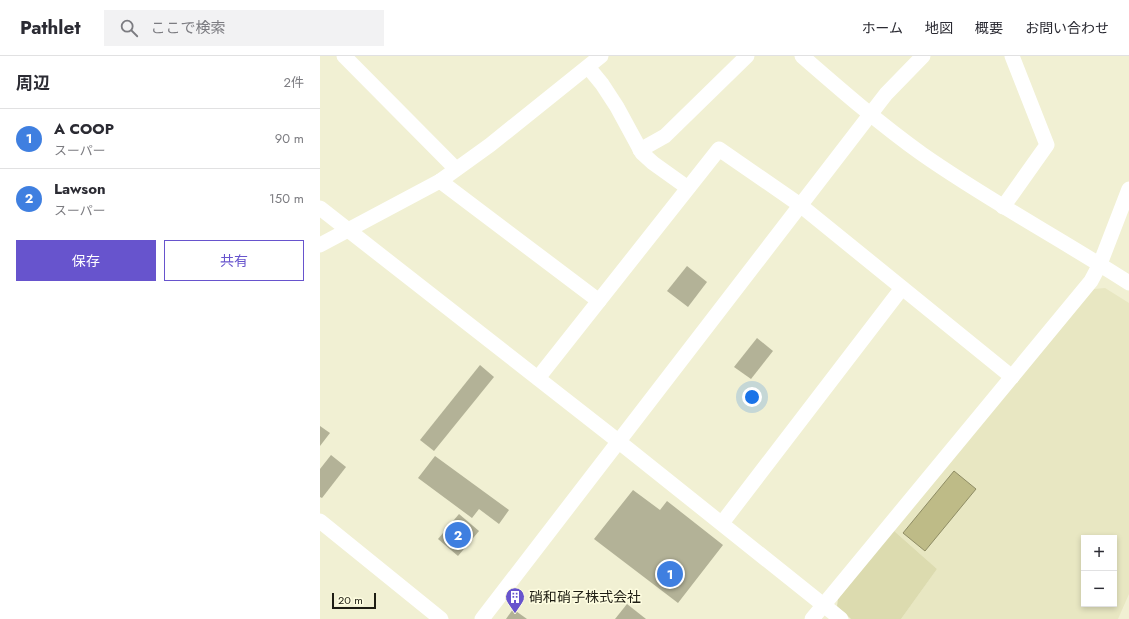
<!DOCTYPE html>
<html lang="ja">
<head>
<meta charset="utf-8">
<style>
  :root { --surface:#fff; --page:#f2f2f3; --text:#2b2b33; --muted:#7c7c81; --line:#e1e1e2; --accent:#6754cd }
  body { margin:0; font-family:Jost,"Noto Sans JP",sans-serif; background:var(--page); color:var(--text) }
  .controls { position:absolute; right:12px; bottom:12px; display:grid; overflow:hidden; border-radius:0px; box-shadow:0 2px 6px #0003 }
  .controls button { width:36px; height:36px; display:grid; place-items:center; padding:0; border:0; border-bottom:1px solid var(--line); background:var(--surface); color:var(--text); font:20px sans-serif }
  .scale { position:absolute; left:12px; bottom:10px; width:44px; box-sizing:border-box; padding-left:4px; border:2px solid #1e1d13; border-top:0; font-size:11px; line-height:14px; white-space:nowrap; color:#1e1d13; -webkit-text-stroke:3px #fefde0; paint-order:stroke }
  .you { position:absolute; left:432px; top:341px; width:14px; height:14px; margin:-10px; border:3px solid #fff; border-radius:50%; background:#1a73e8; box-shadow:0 0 0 6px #1a73e833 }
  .badge { display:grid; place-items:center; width:26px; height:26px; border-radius:50%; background:var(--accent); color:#fff; font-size:13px; font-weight:700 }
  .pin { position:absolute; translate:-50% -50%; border:2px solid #fff; box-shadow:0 1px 4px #0006 }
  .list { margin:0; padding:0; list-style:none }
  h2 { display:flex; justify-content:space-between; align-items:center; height:52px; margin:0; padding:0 16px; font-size:17px }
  h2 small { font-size:13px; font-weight:400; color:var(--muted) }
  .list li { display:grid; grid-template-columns:26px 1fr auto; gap:12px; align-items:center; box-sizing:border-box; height:60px; padding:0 16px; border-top:1px solid var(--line) }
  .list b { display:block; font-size:15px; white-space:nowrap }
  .list p { margin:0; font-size:13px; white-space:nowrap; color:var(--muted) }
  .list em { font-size:13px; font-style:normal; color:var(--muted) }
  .actions { display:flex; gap:8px; padding:12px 16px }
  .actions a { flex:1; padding:9px 0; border:1px solid var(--accent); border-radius:0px; text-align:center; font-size:14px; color:var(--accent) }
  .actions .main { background:var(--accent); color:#fff }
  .icon { flex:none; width:22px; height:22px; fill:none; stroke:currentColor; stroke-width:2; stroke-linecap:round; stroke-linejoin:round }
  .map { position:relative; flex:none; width:809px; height:563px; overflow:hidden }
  header { display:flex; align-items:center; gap:24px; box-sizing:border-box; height:56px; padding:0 20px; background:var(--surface); border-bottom:1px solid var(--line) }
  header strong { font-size:19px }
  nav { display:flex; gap:22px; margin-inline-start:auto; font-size:14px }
  .search { width:280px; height:36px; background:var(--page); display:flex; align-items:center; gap:10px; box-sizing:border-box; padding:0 14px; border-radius:0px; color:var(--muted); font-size:15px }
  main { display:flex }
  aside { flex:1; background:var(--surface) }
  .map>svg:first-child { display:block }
</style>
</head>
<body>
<header>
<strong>Pathlet</strong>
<div class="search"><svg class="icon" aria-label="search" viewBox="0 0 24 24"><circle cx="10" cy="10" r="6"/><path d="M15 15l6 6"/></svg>ここで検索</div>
<nav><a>ホーム</a><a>地図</a><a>概要</a><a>お問い合わせ</a></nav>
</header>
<main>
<aside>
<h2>周辺<small>2件</small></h2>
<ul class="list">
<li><span class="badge" style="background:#3f7fe0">1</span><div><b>A COOP</b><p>スーパー</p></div><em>90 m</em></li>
<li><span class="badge" style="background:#3f7fe0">2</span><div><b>Lawson</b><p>スーパー</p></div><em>150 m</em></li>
</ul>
<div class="actions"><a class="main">保存</a><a>共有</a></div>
</aside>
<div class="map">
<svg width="809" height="563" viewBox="0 0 809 563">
  <rect width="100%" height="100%" fill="#f1f0d3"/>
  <path fill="#e8e7c2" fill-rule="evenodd" d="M785 232 809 247V538L798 563H581L617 513 573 474 774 233ZM764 482H794V548H764Z"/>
  <polygon fill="#dcdbaf" points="573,474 617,513 581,563 531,563 517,550 518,543"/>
  <polygon fill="#bebb87" stroke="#8e8c64" points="634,415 656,433 605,495 583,477"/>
  <g fill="#b3b297">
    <polygon points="367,210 387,226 368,251 347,235"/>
    <polygon points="437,282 453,295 431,323 414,311"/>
    <polygon points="160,309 174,321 114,395 100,384"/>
    <polygon points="0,370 10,377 0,390"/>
    <polygon points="11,399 26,411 2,442 0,441 0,413"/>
    <polygon points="115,400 189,454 179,468 159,453 152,462 98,422"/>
    <polygon points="313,434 340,454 347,445 403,489 358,547 274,483"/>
    <polygon points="139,458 159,475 138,500 118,483"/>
    <polygon points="307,548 326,563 295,563"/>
    <polygon points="193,553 207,563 186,563"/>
  </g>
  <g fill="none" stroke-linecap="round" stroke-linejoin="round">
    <g stroke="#fff" stroke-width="15">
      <polyline points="24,0 136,113"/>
      <path d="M482 0C521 34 560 68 602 98 669 145 741 183 809 227"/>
      <polyline points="268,11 282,28 297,51 322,97 333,107 368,132"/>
      <polyline points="320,94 345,80 427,0"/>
      <polyline points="120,125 279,245"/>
      <polyline points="683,151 727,89 692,0"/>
      <polyline points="0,152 298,385 521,563"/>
      <polyline points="0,189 120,125 170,89 281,0"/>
      <polyline points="218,322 399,93 480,149 692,321"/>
      <polyline points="0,465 121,563"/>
      <polyline points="402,467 582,232"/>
      <polyline points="162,563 566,38 603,0"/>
      <polyline points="492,563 771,225 780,208 809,133"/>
    </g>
  </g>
  <defs>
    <symbol id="building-pin" viewBox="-11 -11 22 30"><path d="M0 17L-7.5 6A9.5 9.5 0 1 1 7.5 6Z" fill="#6754cd" stroke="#fefde0"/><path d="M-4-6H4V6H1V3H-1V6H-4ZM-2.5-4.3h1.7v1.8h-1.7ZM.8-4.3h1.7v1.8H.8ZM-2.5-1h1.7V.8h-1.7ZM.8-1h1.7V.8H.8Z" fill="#fff"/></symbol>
  </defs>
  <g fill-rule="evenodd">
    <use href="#building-pin" x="184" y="530" width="22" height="30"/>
  </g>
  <g text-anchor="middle" stroke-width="3" stroke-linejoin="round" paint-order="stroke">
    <g font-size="14" fill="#1e1d13" stroke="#fefde0" text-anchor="start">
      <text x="209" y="546">硝和硝子株式会社</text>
    </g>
  </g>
</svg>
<div class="controls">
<button>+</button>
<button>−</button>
</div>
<div class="scale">20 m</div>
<div class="you"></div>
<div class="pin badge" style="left:350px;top:518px;background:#3f7fe0">1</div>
<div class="pin badge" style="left:138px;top:479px;background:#3f7fe0">2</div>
</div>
</main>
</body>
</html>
